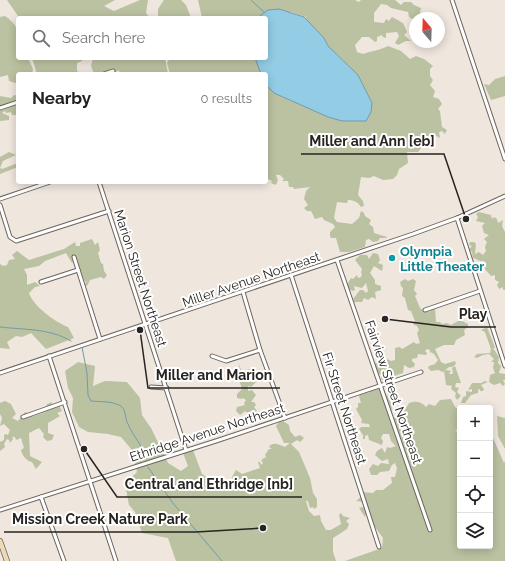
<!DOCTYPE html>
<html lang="en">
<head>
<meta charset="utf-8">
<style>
  :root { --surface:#fff; --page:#f6f6f6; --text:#202124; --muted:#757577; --line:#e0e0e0 }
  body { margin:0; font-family:Raleway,sans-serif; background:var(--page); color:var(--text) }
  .controls { position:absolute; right:12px; bottom:12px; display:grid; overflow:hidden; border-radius:4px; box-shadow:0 2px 10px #0003 }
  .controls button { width:36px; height:36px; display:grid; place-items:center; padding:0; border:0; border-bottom:1px solid var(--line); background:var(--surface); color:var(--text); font:20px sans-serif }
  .compass { position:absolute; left:409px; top:12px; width:36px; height:36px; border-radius:50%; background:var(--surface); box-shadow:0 2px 10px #0003; rotate:341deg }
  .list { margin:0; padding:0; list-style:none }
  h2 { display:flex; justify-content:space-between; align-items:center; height:52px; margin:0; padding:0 16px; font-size:17px }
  h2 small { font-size:13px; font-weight:400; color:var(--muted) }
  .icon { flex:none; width:22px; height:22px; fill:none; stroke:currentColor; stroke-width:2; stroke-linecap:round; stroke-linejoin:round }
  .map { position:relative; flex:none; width:505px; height:561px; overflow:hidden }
  .search { position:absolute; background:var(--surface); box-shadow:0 2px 10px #0003; left:16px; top:16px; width:252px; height:44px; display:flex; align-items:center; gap:10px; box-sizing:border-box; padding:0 14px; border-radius:4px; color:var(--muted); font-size:15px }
  .panel { position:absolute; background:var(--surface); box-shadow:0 2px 10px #0003; left:16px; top:72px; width:252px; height:112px; border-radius:4px }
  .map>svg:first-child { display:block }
</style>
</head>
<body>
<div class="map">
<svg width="505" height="561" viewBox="0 0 505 561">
  <rect width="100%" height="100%" fill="#efe6de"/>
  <g fill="#bac2a1">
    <polygon points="7,0 115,0 104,6 114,11 140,0 148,0 146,13 150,18 18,19 18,16"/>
    <polygon points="164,0 181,0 186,5 191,18 158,18 158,9"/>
    <path d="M198 0H355L359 2 361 0H395L401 5 404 2H411L414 5 421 8 420 12 422 17 415 18V21L409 17 408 12 391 8 387 5 381 4 374 13V22L384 23 386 19 389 21 392 17 403 23 407 32 404 35 411 41H406L398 45 395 43 399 36 397 32 386 33V38L383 37 382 35 377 37V41L375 42 369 37H362L355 45 357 52 363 54C371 51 381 50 388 46L401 51 410 59 416 56 424 59 433 66 430 69V76L433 80 430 85 435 91 433 97 439 99 442 104 438 109 440 111 442 127 447 130 445 134 442 131 439 132 440 138 436 136 434 133 428 139V146L422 147 418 152H407L408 163 399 169 397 175 393 179 383 180 374 176 369 178 361 177 358 195 363 201 364 206 361 207C358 202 354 200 348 200L347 203 337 202 334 218 337 222 352 224 359 218 361 211 364 213 365 216 371 220 369 224 373 227 374 233 387 237 386 238H380L378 241 373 242 369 239 366 240 365 247 349 252H340L336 238H331L330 236V232L335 227 333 224 324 220 322 217 315 219 311 211H307L304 208 308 205 304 199 306 191 310 187 294 189 293 187H289L288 181H282L284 179 280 175H276L278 180 276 185 271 183 272 181 268 179 266 180V85L274 93 328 117 372 103 358 75 328 46 324 38 305 19 306 17 291 12 260 15 257 18H202Z"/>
    <path d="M5 16C22 27 18 39 18 58H28L33 69 32 74H18V84L9 81 8 75 0 77V17Z"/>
    <polygon points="32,58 81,58 82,61 77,63 77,71 82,74 37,74"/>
    <polygon points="93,58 165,58 168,74 120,74 119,70 112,74 94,74 91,66"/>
    <polygon points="170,58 255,58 261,74 170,74 167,63"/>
    <polygon points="505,76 505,96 491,100 484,84 489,85 495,79"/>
    <polygon points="14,95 18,96 18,115 12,115 11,112 6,113 5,111 2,113 9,116 9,120 0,121 0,110 4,109 0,106 0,96 11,98"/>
    <polygon points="9,152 16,155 3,161 0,168 2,169 18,163 18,167 0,174 0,157"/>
    <polygon points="479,212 491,215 492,219 494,217 497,219 498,223 503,220 502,226 505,232 505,290 503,290 503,287 499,289 497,285 499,282 495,280 495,275 491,276 485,269 484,261 480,261 474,258 473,259 472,252 469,249 472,246 469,245 470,242 474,242 476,244 475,254 479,252 483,255 486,251 485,247 487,242 484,239 489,235 484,233 482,226 485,223 476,221 478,217 476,214"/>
    <path d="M92 239 95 245 98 242 100 250 98 253 101 263 103 264 104 271 107 275 104 279 101 277 90 280 87 286 84 285 87 281 85 282 74 255 72 256 73 262 72 263 66 253 45 261 39 266 24 269 27 275V285L35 282 40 286 35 287 29 293C33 306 55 322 68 327L74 338 46 349 31 333 22 337 16 336 7 342 10 349 0 348V264L3 266 7 265 9 260 15 259 12 255 17 251 29 260 64 249 75 242 76 246H80V243Z"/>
    <polygon points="373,253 378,254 380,260 378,263 383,265 382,271 374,266 370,273 375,280 375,284 381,286 381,290 375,292 376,299 372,297 368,300 364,298 362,302 354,302 353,299 360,290 363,290 366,293 368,291 366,283 362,288 354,286 355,290 353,291 348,289 348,283 351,278 353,279 357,275 358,278 361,277 362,274 361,273 362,269 355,260 360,255 367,255 369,259"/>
    <polygon points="405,279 408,281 413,279 416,281 414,290 417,294 415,296 420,308 424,311 427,309 430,312 431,308 435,308 436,322 440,322 442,324 447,323 451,325 460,320 468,324 468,327 464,330 465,335 456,340 454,345 444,345 435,349 441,362 445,364 455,361 456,364 452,367 449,367 443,372 438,370 431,371 428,368 429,366 435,364 438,360 434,354 430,352 430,350 427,349 425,351 427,353 426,355 418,354 417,358 412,359 412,361 415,364 414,367 409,368 404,365 403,373 383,380 381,379 381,375 374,371 375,363 383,357 391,361 395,360 395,348 400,347 402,349 414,342 416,344 420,343 417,333 419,330 417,326 414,325 413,323 415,321 411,311 408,310 405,298 402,296 403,288 401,286 400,282"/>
    <polygon points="487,327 494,345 495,348 493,348 499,357 498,363 501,366 499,373 505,374 505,380 503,380 505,384 503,386 500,383 494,385 489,382 490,375 495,373 493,368 494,362 491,362 494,359 489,354 483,355 477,358 474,357 477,354 490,353 491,349 485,332 481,330"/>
    <path d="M78 362 95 366 93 386 105 381 127 382 140 398 142 415 151 428 168 463 181 471 188 466 183 453 193 450 202 474 226 490 236 486 232 477 236 470 242 474 260 468 258 462H260L261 465 263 463 261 460 266 457 265 455 269 449H272L269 447C272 441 280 445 285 447L290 443H284L276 426 279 422 283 421 289 425 290 431 295 437 300 435 304 438 300 442 297 440 291 444 299 452 310 478 313 493 317 499V507L314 509 313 507 310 508 308 501H306L309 511 314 516 320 515 321 521 326 530H331L341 524 339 515 341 513 343 516 350 518 346 521 349 524 347 529 333 538V552L336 561H176L168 538 142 533 135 512 129 505 125 484 137 472 132 450 121 437 108 434 88 432 79 427 72 412 73 398 68 388 65 371Z"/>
    <polygon points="238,362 242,372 250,369 257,381 251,387 248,386 248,391 252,390 256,395 251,402 254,402 256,405 254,407 257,411 250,415 245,411 240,415 236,411 237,407 245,405 244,403 246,400 243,398 242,399 237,398 237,394 242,389 238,377 241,373"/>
    <polygon points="455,366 461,383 456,383 455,387 459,388 457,392 461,396 457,400 455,397 456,393 451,389 452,386 446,385 444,371 447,370 451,371 449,374 452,374 453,373 452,368"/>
    <polygon points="484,381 488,382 481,385 484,389 483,391 480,391 480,389 478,390 478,393 471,395 465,403 461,403 463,397 466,396 466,391 472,392 472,389 468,390 472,383 482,383"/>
    <path d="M374 387 385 390V393C393 402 393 411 390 422 395 417 407 409 409 403 417 401 420 401 426 407L429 404 435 406 440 400 451 399 455 407 460 410V427L455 431 460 432V546H490V436L493 438 504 463 505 461V561H345L382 548 383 538 372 523 371 518 366 514 365 517 359 508 364 507 365 511 368 508H366L364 502 356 501 361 497 362 492 373 493 376 490H383L392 483 391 477H395L397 468 395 463 392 465 389 471 380 472 377 475H371L369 469 373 464 378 466 381 463 389 464 388 459 382 461 375 455 377 451 382 448 385 453 387 447 390 448 396 446 391 441 389 434H383L381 438 383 441 382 445 369 440 368 435 365 436V439H363V435L359 429 361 427H370L369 424 361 423 362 420 356 409 358 407V403H361L359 396 361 393 367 392 368 393 369 389Z"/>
    <path d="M5 401 11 404 16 414 12 418 18 421 25 412 34 416 45 412 47 404 52 402 50 409 59 405 62 411 57 413 60 416 48 423V433L54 435 52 440 47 441 43 437 44 434 39 428 29 433 30 456 42 462 36 469 32 462C26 461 22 455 21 450L24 448 21 438 16 440 15 437H12L13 439 10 443 9 440 7 439 4 444 5 447 0 451V442L4 440V435L6 434 8 435 10 430 4 424 0 426 2 418 0 414V403Z"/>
    <polygon points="497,416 505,418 505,449 498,436"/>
  </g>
  <polygon fill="#93cce5" stroke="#739aaa" points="279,9 304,17 324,38 328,46 358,75 372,103 371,112 366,121 342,121 328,117 274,93 266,85 266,74 261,74 255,58 266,58 266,18 257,18 268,10"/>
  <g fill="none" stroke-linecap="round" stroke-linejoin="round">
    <g stroke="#739aaa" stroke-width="1">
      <polyline points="251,0 264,12"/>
      <path d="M0 327C25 330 49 328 71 341"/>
      <path d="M82 347 87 373 88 395 91 401C100 402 110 401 119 405 127 409 124 417 128 424 133 436 142 444 145 457"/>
      <polyline points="148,467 172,502 222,561"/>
    </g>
    <defs>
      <g id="street">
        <polyline points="452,0 505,159"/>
        <polyline points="104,74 113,71"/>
        <polyline points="0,108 18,102"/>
        <polyline points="99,182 186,450"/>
        <polyline points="0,199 50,182"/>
        <polyline points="0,205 10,237 16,241 109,211"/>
        <polyline points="457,218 505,366"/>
        <polyline points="74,257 100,339"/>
        <polyline points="337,260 430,530"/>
        <polyline points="291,275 379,547"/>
        <polyline points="41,282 78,270"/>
        <polyline points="243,292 260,350 285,418"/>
        <polyline points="425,310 480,291"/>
        <polyline points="49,356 116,561"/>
        <polyline points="212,356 226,361 260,350"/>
        <polyline points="0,373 413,234 457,218 505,196"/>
        <polyline points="151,387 167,388"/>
        <polyline points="23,417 65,402"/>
        <polyline points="41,497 64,561"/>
        <polyline points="0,510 219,440 421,372"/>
      </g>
      <polyline id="secondary" points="0,541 7,561"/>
    </defs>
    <use href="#street" stroke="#6c645d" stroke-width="5"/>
    <use href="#secondary" stroke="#6c645d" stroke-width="6"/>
    <use href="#street" stroke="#fff" stroke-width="3"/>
    <use href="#secondary" stroke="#ecd9b8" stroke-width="4.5"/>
  </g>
  <circle fill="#0f9aa8" stroke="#fff" stroke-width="1.5" cx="392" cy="258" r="4"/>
  <g text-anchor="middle" stroke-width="4" stroke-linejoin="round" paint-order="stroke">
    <g font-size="13" font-weight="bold" fill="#0d838f" stroke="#fff" text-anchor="start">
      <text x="400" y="256">Olympia<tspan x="400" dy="15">Little Theater</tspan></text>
    </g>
    <g font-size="13" fill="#272421" stroke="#fff">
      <text transform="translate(141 278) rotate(72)" y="5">Marion Street Northeast</text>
      <text transform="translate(251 279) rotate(-19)" y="5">Miller Avenue Northeast</text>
      <text transform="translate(394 392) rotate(71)" y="5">Fairview Street Northeast</text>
      <text transform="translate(345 408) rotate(72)" y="5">Fir Street Northeast</text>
      <text transform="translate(207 432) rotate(-18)" y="5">Ethridge Avenue Northeast</text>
    </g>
  </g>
  <path fill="none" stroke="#272421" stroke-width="1.5" d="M466 219L444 154H301M385 319L451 327H496M140 330L148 388H280M84 449L117 497H302M263 528L196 532H4"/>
  <g fill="#272421" stroke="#fff" stroke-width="1.5">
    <circle cx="466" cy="219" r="4"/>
    <circle cx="385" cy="319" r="4"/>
    <circle cx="140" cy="330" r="4"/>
    <circle cx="84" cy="449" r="4"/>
    <circle cx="263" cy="528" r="4"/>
  </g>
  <g font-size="14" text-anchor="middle" font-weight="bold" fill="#272421" stroke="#fff" stroke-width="4" stroke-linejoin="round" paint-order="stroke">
    <text x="372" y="146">Miller and Ann [eb]</text>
    <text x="473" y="319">Play</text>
    <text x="214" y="380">Miller and Marion</text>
    <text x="209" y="489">Central and Ethridge [nb]</text>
    <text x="100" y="524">Mission Creek Nature Park</text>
  </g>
</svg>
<div class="controls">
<button>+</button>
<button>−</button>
<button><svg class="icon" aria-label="locate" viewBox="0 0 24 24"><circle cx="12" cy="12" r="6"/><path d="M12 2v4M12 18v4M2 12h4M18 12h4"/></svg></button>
<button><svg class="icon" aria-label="layers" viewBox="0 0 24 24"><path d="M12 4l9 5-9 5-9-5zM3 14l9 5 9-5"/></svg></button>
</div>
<svg class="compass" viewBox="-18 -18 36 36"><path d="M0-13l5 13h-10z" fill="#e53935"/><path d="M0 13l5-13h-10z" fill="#757577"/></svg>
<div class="search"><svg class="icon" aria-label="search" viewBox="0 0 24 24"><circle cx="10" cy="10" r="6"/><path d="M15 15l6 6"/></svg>Search here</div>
<section class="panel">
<h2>Nearby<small>0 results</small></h2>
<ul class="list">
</ul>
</section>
</div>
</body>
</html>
